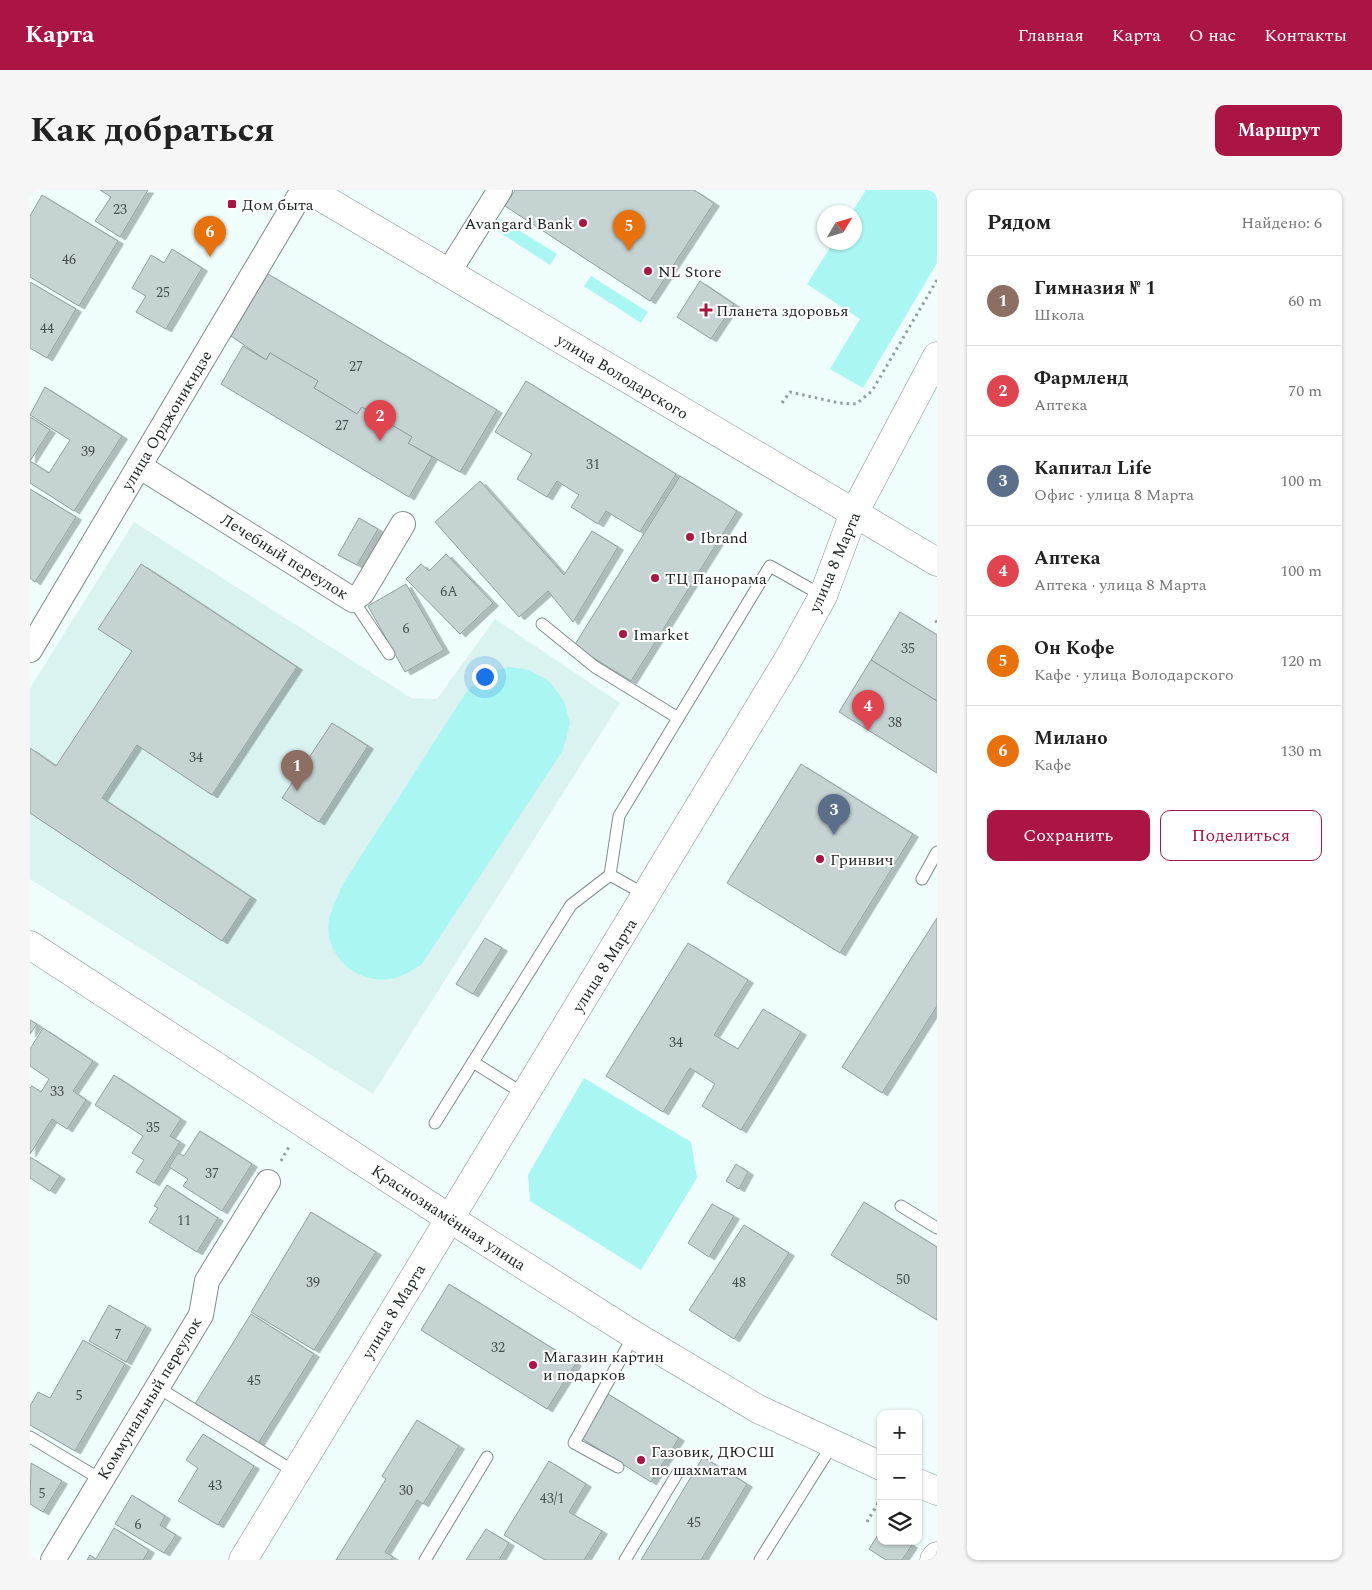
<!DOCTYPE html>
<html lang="ru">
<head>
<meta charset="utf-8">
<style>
  :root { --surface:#fff; --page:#f6f6f6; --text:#222; --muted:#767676; --line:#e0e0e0; --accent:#aa1543 }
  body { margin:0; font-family:Spectral,serif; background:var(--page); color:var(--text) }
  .controls { position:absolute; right:15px; bottom:15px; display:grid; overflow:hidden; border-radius:10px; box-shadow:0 1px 4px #0004 }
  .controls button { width:45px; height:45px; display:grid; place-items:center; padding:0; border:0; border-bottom:1px solid var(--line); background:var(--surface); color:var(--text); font:25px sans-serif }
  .compass { position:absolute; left:787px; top:15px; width:45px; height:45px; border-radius:50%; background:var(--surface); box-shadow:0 1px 4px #0004; rotate:52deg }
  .you { position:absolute; left:454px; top:486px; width:18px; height:18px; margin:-12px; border:4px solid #fff; border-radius:50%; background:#1a73e8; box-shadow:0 0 0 8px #1a73e833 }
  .badge { display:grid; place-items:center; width:32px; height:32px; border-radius:50%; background:var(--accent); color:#fff; font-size:16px; font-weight:700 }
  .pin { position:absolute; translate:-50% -41px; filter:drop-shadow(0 1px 2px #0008) }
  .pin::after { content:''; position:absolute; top:26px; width:18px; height:15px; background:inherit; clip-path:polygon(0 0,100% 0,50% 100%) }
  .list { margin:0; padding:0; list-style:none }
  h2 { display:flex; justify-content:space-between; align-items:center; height:65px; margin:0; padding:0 20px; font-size:21px }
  h2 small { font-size:16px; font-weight:400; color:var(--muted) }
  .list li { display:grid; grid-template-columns:32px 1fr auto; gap:15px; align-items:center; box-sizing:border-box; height:90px; padding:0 20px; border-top:1px solid var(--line) }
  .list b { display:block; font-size:19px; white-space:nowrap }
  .list p { margin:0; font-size:16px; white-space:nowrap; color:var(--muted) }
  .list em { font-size:16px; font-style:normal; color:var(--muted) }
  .actions { display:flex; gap:10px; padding:15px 20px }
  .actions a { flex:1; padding:11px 0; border:1px solid var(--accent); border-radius:10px; text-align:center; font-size:18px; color:var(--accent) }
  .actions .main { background:var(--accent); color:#fff }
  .icon { flex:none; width:28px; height:28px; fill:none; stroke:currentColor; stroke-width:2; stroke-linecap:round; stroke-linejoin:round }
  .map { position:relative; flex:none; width:907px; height:1370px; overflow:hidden; border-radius:10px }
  header { display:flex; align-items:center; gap:30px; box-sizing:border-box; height:70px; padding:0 25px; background:var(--accent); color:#fff }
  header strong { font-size:24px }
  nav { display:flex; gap:28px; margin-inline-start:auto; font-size:18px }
  .intro { display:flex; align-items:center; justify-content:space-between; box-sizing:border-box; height:120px; padding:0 30px }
  h1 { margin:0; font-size:35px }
  .button { padding:12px 22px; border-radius:10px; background:var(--accent); color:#fff; font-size:18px; font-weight:700 }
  main { display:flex; gap:30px; padding:0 30px }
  aside { flex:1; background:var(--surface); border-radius:10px; box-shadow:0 1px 4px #0004 }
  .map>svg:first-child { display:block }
</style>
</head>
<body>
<header>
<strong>Карта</strong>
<nav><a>Главная</a><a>Карта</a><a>О нас</a><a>Контакты</a></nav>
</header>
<div class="intro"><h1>Как добраться</h1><a class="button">Маршрут</a></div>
<main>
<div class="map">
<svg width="907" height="1370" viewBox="0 0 907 1370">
  <defs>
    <filter id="shadow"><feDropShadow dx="5.5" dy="3" stdDeviation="0" flood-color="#0004"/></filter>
  </defs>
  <rect width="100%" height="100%" fill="#effefd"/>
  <polygon fill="#daf3f1" points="104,332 381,508 407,509 465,429 590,513 343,904 0,689 0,498"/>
  <g fill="#a9f6f2">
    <polygon points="836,0 907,0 907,73 833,198 800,179 830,129 777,94 803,53 824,52 824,22 822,22"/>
    <polygon points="469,28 527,64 520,75 463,38"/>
    <polygon points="561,86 618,122 611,133 554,96"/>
    <path d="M479 477 499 480 519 491 534 511 540 533 533 560 392 774C384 779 374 786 365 788 335 795 304 776 299 745 296 727 306 710 313 694L437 501 458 483Z"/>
    <polygon points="554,888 661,952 667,988 611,1080 500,1011 498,985"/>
  </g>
  <g fill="#c5d4d3" stroke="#919f9e" filter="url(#shadow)">
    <polygon points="70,0 118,0 90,47 65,31 81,7"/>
    <polygon points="485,0 664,0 684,13 620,111 475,16"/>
    <polygon points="12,5 88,51 49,116 0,87 0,26"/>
    <polygon points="142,59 172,78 136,139 106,122 116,106 102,98 121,65 134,73"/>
    <polygon points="238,84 467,220 430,282 378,253 382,247 332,217 327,224 284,198 288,191 240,163 236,170 201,146"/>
    <polygon points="670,91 704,114 681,149 647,127"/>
    <polygon points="0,92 46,119 17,168 0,158"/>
    <polygon points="213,156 236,170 240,163 288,191 284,198 327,224 332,217 382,247 378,253 402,267 379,307 191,194"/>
    <polygon points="496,191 646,284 610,342 576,321 568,334 541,317 549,305 527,291 517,307 487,289 502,264 465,242"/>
    <polygon points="15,197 92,246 44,321 0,293 0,227 20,240 0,271 19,283 40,250 0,225"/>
    <polygon points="650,286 707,321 601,491 544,456"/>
    <polygon points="450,291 534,385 562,341 588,357 543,432 518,401 489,427 405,332"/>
    <polygon points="0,299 46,327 5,392 0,388"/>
    <polygon points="329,328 348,339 327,375 308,365"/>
    <polygon points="416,364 463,413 430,444 376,389 391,374 399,381"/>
    <polygon points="111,374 267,477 182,605 107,555 72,608 221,707 192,751 0,623 0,558 26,576 102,461 68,439"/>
    <polygon points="376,394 414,460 375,482 338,416"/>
    <polygon points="870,422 907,445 907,511 841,470"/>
    <polygon points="841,470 907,511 907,583 809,522"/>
    <polygon points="302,533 338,556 289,632 252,608"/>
    <polygon points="771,574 883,644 810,763 697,693"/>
    <polygon points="907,728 907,816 852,903 812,877"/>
    <polygon points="455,748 472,758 443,804 426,794"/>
    <polygon points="658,753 718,790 684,845 708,859 733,819 771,842 711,940 672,916 685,894 660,878 633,922 576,886"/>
    <polygon points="0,830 7,834 0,844"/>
    <polygon points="13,838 63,871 43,901 56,910 37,939 22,929 0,964 0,898 2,896 11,902 19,889 0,876 0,859"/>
    <polygon points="84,885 151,929 140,946 150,952 124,993 106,982 114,970 102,963 113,946 65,915"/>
    <polygon points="170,941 222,974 192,1021 153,996 158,989 139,977 148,963 154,966"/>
    <polygon points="0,967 30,986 20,1001 0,988"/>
    <polygon points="706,974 718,982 709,999 696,991"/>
    <polygon points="137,995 188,1028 167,1062 119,1032 128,1018 124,1016"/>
    <polygon points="834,1012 907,1057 907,1130 801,1065"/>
    <polygon points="682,1014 704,1026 679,1067 658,1053"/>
    <polygon points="281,1022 346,1062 284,1160 221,1122"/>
    <polygon points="714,1035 759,1063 704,1149 659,1120"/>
    <polygon points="419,1094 546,1173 517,1219 391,1140"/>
    <polygon points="79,1115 116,1136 96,1172 59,1151"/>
    <polygon points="221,1124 284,1164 226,1257 163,1217"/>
    <polygon points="53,1150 95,1174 45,1261 0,1235 0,1216 8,1202 20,1208"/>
    <polygon points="578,1204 649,1248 621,1292 551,1248"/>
    <polygon points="387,1230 429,1256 393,1314 387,1310 355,1362 363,1367 361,1370 306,1370 356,1289 352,1286"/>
    <polygon points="173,1244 224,1276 188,1335 148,1311 168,1278 156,1270"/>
    <polygon points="673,1267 717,1294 671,1370 611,1370"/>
    <polygon points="519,1271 556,1294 539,1322 572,1341 554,1370 515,1370 474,1345"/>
    <polygon points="1,1273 32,1291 13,1322 0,1314"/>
    <polygon points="102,1305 135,1326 130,1335 146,1345 134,1363 85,1334"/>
    <polygon points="84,1338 119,1360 113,1370 57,1370 60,1365 66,1369"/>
    <polygon points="456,1339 479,1353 469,1370 436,1370"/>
    <polygon points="851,1340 851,1351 876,1351 882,1355 872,1370 856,1370 839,1359"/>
  </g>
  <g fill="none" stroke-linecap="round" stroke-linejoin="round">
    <defs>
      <g id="service">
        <polyline points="323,410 359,464"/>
        <polyline points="512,434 565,477 648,528"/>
        <polyline points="580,685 616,705"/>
        <polyline points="892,689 907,662"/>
        <polyline points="494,904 443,872 541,715 580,685 589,626 740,376 793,406"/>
        <polyline points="405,933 443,872"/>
        <polyline points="871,1016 907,1038"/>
        <polyline points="127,1197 265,1282"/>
        <polyline points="0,1247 70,1289"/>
        <polyline points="588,1277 544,1253 604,1145"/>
        <polyline points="395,1370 457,1267"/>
        <polyline points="595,1370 647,1284"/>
        <polyline points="730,1370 802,1255"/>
      </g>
      <g id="minor">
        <polyline points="418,83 470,0"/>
        <polyline points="109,276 323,410 332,403 373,334"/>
        <polyline points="0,460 273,0"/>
        <polyline points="23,1370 171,1125 177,1091 238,992"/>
      </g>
      <g id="secondary">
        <polyline points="279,0 907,372"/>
        <polyline points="0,755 419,1028 604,1145 728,1219 851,1276"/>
        <polyline points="888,1293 907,1301"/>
        <polyline points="904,1370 907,1366"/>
      </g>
      <polyline id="primary" points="213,1370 759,468 793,406 824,323 907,166"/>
    </defs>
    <use href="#service" stroke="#818e8d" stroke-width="13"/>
    <use href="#minor" stroke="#818e8d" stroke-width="26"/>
    <use href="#secondary" stroke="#818e8d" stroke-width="29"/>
    <use href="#primary" stroke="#818e8d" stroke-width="29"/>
    <g stroke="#939e9d" stroke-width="3" stroke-dasharray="2.5 4" stroke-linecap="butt">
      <polyline points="752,213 760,202 809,213 826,214 842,201 907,90"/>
      <polyline points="905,431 907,432"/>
      <polyline points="251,971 260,955"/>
      <polyline points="837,1332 851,1308"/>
    </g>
    <use href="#service" stroke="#fff" stroke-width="11"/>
    <use href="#minor" stroke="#fff" stroke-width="24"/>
    <use href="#secondary" stroke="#fff" stroke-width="28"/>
    <use href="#primary" stroke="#fff" stroke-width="28"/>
  </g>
  <g fill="#aa1543" stroke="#fff" stroke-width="2">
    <rect x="197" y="9" width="10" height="10" rx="2.5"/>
    <circle cx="553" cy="33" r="5"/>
    <circle cx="618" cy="81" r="5"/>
    <path d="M673.5 112.5h5v5h5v5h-5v5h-5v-5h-5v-5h5z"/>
    <circle cx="660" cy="347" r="5"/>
    <circle cx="625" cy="388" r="5"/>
    <circle cx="593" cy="444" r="5"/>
    <circle cx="790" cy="669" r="5"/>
    <circle cx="503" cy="1175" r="5"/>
    <circle cx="611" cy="1270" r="5"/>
  </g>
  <g text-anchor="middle" stroke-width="4" stroke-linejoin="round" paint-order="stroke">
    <g font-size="14" fill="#474f4e">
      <text x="90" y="24">23</text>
      <text x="39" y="74">46</text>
      <text x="133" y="107">25</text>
      <text x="17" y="143">44</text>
      <text x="326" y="181">27</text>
      <text x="312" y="240">27</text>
      <text x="58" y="266">39</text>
      <text x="563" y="279">31</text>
      <text x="419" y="406">6А</text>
      <text x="376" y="443">6</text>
      <text x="878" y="463">35</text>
      <text x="865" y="537">38</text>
      <text x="166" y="572">34</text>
      <text x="646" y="857">34</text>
      <text x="27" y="906">33</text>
      <text x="123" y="942">35</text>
      <text x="182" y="988">37</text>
      <text x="154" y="1035">11</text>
      <text x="873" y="1094">50</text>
      <text x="283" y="1097">39</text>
      <text x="709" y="1097">48</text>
      <text x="88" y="1149">7</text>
      <text x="468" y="1162">32</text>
      <text x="224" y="1195">45</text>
      <text x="49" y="1210">5</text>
      <text x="185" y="1300">43</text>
      <text x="376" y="1305">30</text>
      <text x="12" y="1308">5</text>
      <text x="522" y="1313">43/1</text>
      <text x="664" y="1337">45</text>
      <text x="108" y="1339">6</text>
    </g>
    <g font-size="16" fill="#1d2322" stroke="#fff" text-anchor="start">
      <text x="212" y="20">Дом быта</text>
      <text x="543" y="39" text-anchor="end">Avangard Bank</text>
      <text x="628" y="87">NL Store</text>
      <text x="686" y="126">Планета здоровья</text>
      <text x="670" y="353">Ibrand</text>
      <text x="635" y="394">ТЦ Панорама</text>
      <text x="603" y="450">Imarket</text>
      <text x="800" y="675">Гринвич</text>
      <text x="513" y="1172">Магазин картин<tspan x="513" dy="18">и подарков</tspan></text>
      <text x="621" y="1267">Газовик, ДЮСШ<tspan x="621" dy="18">по шахматам</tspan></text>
    </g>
    <g font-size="16" fill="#1d2322" stroke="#fff">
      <text transform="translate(593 186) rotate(31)" y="6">улица Володарского</text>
      <text transform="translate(136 230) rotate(-59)" y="6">улица Орджоникидзе</text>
      <text transform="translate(255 366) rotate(32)" y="6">Лечебный переулок</text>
      <text transform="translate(804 372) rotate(-67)" y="6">улица 8 Марта</text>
      <text transform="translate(574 775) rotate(-58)" y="6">улица 8 Марта</text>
      <text transform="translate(419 1027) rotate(33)" y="6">Краснознамённая улица</text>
      <text transform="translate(363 1121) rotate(-59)" y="6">улица 8 Марта</text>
      <text transform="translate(119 1208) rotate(-59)" y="6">Коммунальный переулок</text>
    </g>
  </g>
</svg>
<div class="controls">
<button>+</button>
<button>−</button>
<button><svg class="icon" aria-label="layers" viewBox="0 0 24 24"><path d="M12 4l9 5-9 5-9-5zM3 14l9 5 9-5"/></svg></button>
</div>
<svg class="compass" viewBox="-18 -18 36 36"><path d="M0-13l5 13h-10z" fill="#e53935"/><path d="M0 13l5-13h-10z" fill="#767676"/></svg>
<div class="you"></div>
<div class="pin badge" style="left:267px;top:601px;background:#8d6e63">1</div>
<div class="pin badge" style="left:350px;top:251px;background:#e0444e">2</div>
<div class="pin badge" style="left:804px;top:645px;background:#5c6f8a">3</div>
<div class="pin badge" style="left:838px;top:541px;background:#e0444e">4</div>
<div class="pin badge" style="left:599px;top:61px;background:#e8710a">5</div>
<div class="pin badge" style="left:180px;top:67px;background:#e8710a">6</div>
</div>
<aside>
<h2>Рядом<small>Найдено: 6</small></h2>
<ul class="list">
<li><span class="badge" style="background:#8d6e63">1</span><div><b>Гимназия № 1</b><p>Школа</p></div><em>60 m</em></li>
<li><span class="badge" style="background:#e0444e">2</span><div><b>Фармленд</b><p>Аптека</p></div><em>70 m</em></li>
<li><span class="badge" style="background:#5c6f8a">3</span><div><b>Капитал Life</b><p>Офис · улица 8 Марта</p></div><em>100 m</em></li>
<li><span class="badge" style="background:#e0444e">4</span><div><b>Аптека</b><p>Аптека · улица 8 Марта</p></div><em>100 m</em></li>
<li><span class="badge" style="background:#e8710a">5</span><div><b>Он Кофе</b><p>Кафе · улица Володарского</p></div><em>120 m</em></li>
<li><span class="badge" style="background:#e8710a">6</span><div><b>Милано</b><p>Кафе</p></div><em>130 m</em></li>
</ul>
<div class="actions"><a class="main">Сохранить</a><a>Поделиться</a></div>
</aside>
</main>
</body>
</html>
